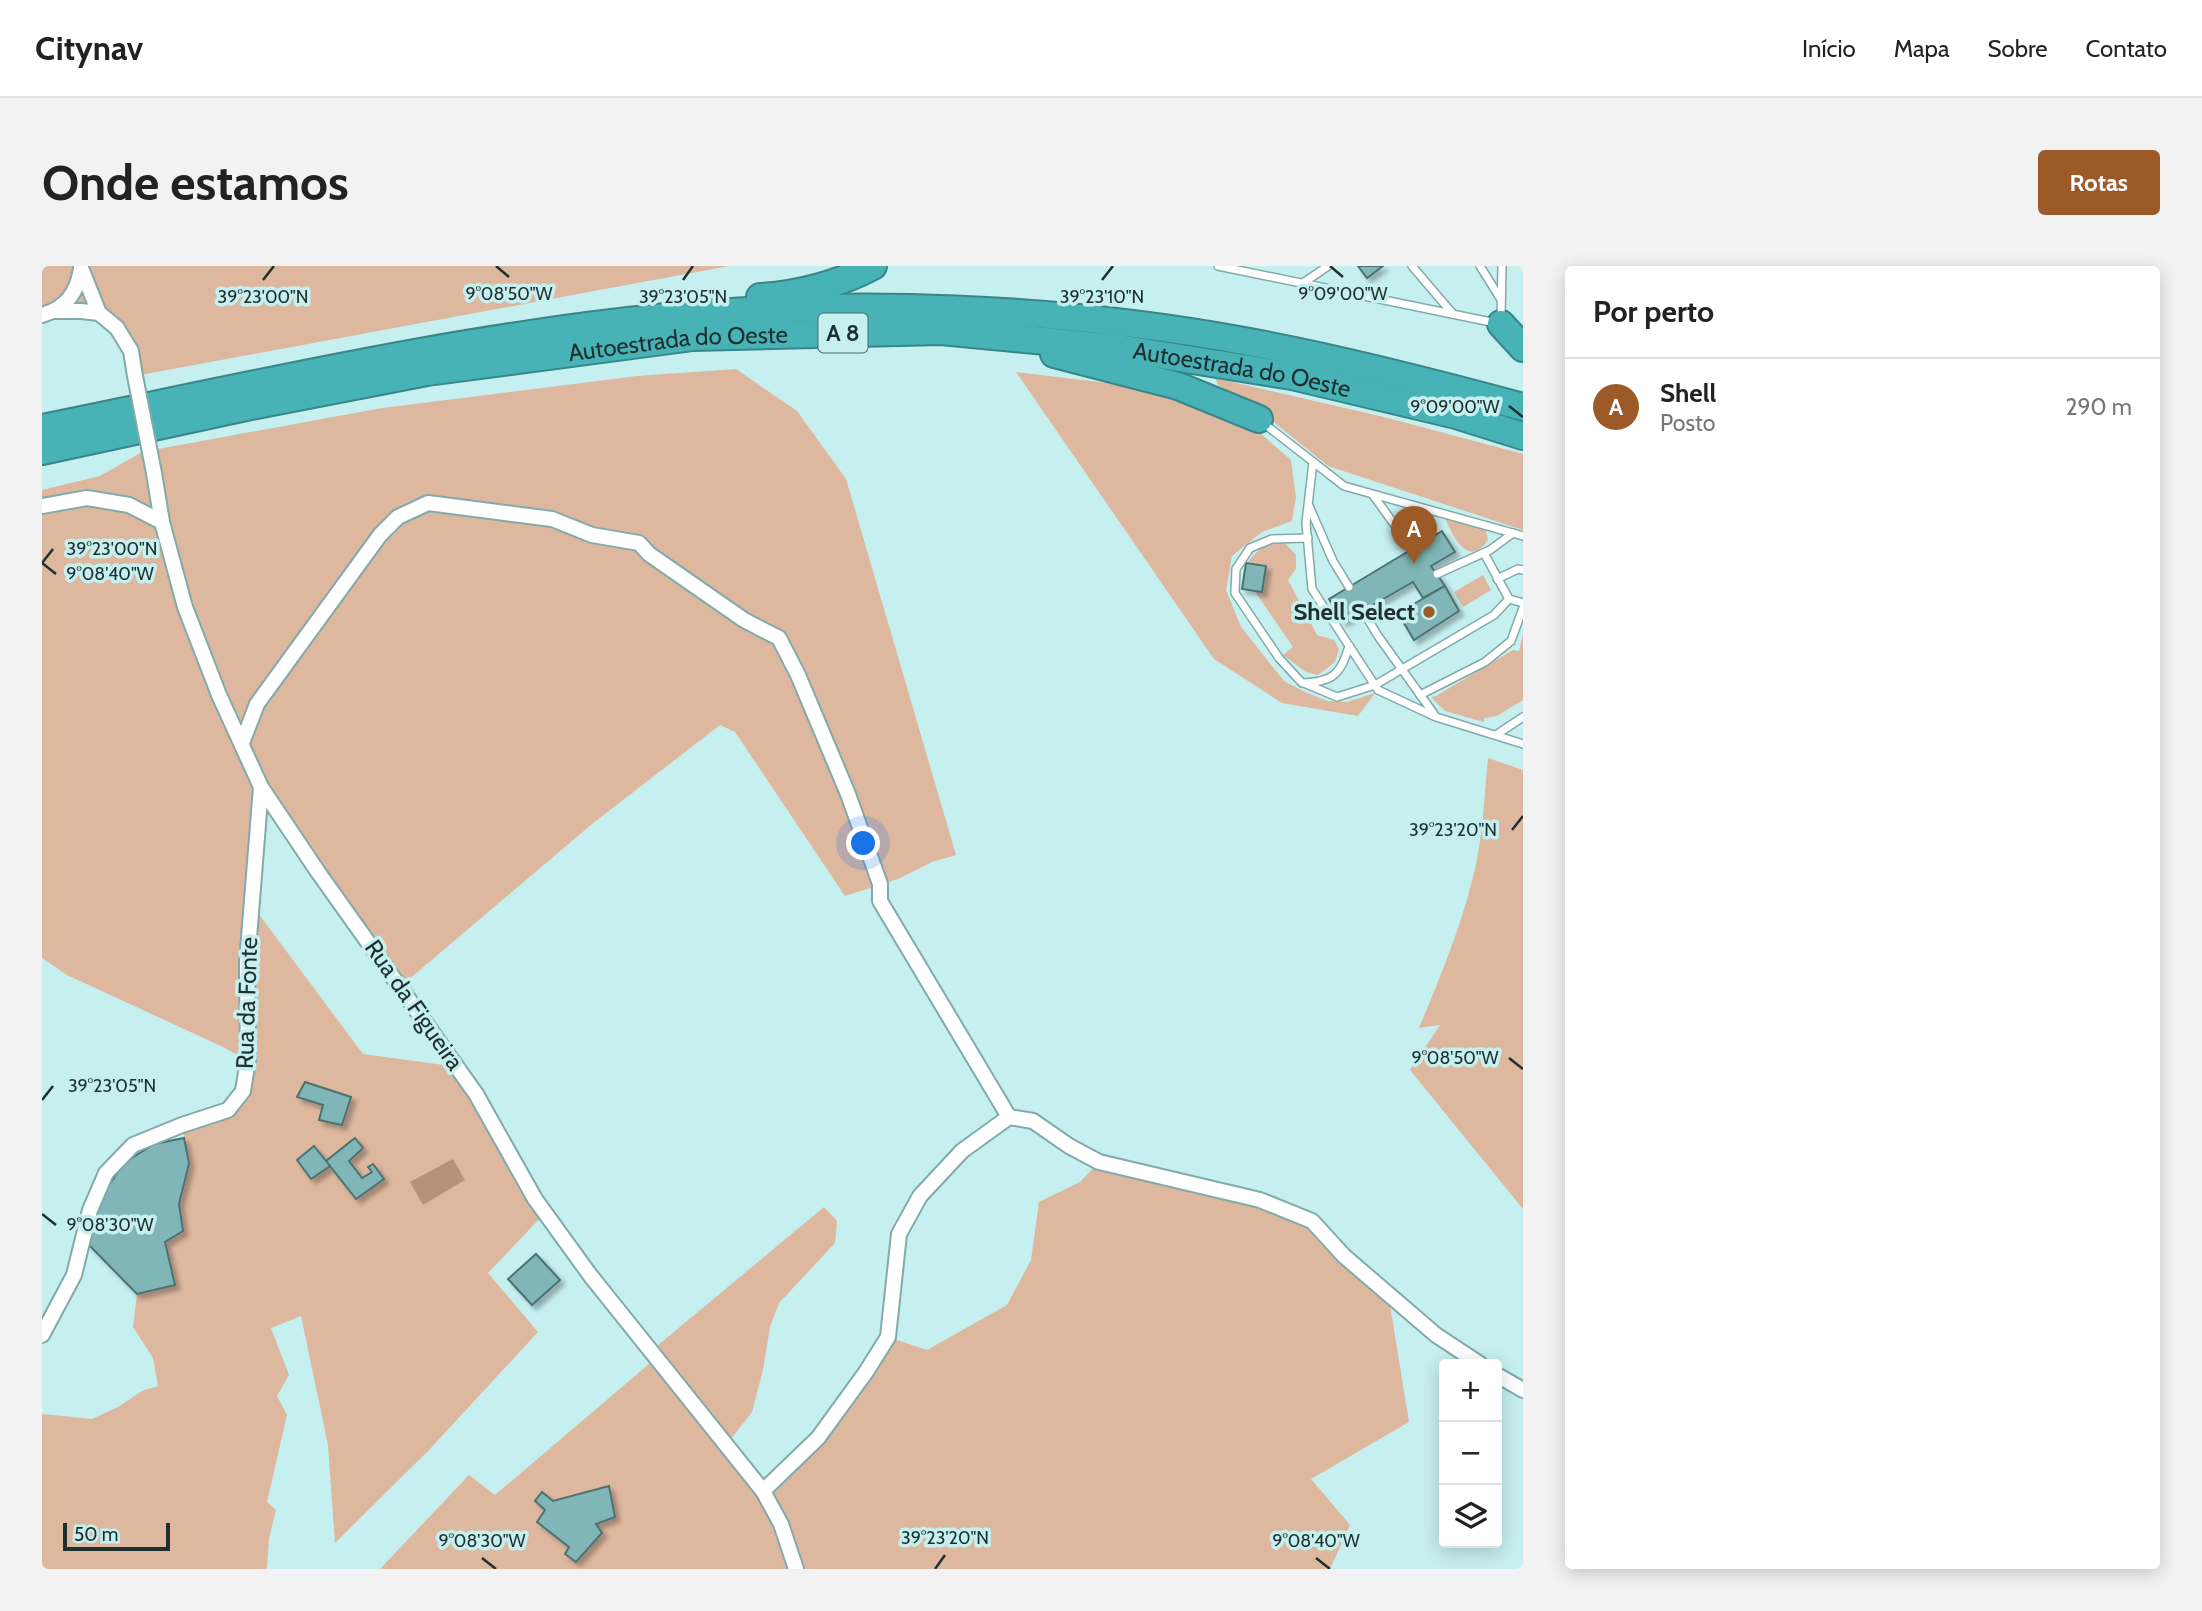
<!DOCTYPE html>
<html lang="pt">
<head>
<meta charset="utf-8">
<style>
  :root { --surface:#fff; --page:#f2f2f2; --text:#222; --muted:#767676; --line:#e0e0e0; --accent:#9d5a29 }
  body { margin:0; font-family:Cabin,sans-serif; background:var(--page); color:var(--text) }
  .controls { position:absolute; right:21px; bottom:21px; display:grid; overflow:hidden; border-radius:7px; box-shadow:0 4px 18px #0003 }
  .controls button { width:63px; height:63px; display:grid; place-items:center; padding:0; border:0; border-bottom:2px solid var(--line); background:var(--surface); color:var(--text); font:35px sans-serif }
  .scale { position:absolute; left:21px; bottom:18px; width:107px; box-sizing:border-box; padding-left:7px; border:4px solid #1f2f2f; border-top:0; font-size:19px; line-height:24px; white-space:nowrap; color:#1f2f2f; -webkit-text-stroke:5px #c6eff0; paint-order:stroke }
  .you { position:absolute; left:822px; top:578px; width:24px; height:24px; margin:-18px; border:5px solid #fff; border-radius:50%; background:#1a73e8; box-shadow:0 0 0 10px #1a73e833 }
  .badge { display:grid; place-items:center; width:46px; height:46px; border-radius:50%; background:var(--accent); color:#fff; font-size:23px; font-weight:700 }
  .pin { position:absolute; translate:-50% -58px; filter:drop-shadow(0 2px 4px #0008) }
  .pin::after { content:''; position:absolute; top:37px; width:24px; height:21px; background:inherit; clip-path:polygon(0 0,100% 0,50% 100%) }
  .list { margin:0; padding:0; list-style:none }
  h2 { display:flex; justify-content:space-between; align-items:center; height:91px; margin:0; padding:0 28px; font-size:30px }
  h2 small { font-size:23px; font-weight:400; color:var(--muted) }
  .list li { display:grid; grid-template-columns:46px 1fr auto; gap:21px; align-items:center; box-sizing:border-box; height:98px; padding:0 28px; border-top:2px solid var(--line) }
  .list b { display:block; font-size:26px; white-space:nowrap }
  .list p { margin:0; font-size:23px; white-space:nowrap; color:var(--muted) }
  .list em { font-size:23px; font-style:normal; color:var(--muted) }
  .icon { flex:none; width:38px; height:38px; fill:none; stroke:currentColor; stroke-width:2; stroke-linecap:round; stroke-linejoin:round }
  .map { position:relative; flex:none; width:1481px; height:1303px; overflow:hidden; border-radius:7px }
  header { display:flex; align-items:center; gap:42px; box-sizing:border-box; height:98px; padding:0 35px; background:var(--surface); border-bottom:2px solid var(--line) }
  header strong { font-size:33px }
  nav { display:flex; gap:38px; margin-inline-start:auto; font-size:24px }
  .intro { display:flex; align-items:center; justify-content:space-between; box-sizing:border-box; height:168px; padding:0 42px }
  h1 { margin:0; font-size:49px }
  .button { padding:18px 32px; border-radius:7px; background:var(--accent); color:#fff; font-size:24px; font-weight:700 }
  main { display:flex; gap:42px; padding:0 42px }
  aside { flex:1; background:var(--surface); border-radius:7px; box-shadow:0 4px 18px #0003 }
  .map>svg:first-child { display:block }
</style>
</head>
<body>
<header>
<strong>Citynav</strong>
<nav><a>Início</a><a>Mapa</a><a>Sobre</a><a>Contato</a></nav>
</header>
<div class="intro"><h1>Onde estamos</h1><a class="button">Rotas</a></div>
<main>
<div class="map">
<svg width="1481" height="1303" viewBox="0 0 1481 1303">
  <defs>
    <filter id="shadow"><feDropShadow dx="4.5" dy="4.5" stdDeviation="2" flood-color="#0004"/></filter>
  </defs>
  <rect width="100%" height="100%" fill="#c6eff0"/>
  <g fill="#ddb79e">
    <polygon points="0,0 34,0 25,31 0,46"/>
    <polygon points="38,0 687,0 93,110 89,85 54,45 18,42"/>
    <polygon points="694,103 755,145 804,213 914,589 890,596 856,613 803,630 693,466 678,459 550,558 359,720 220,522 210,639 321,788 416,801 503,947 446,1007 496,1066 387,1184 293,1277 286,1179 259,1050 229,1062 247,1109 235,1130 245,1149 225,1236 234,1244 227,1272 225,1303 0,1303 0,1148 50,1153 76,1141 100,1125 116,1120 111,1092 91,1061 95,1028 133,1019 123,976 141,965 137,938 147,897 140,859 186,844 206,795 181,781 25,709 0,692 0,224 58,210 100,186 340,142 595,110"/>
    <polygon points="974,106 1065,117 1126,128 1217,166 1249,194 1254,231 1250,255 1220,266 1190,290 1184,324 1199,361 1242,415 1263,426 1285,435 1305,436 1333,427 1316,450 1240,437 1172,393"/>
    <polygon points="1173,112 1342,151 1481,188 1481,264 1286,200 1222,148 1176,119"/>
    <path d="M1401 248 1444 265 1446 274C1424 305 1409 265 1401 248Z"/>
    <path d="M1234 276 1243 277 1254 289V303L1246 314 1275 369 1292 374 1297 383 1293 396 1276 409 1264 406 1241 389 1251 381 1212 324 1223 300 1206 296C1214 286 1221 279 1234 276Z"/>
    <polygon points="1441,309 1449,324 1421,341 1412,326"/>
    <polygon points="1481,368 1481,434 1455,450 1442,452 1442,456 1403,445 1389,431 1394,430 1471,384 1477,385"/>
    <path d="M1446 492 1481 504V943L1368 804 1398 759 1377 762C1397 714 1417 666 1430 615 1441 575 1442 533 1446 492Z"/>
    <polygon points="1057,896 1270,955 1346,1027 1367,1156 1269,1213 1308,1259 1288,1303 338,1303 427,1209 453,1229 614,1092 609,1085 782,941 795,955 793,977 737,1037 728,1061 721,1104 710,1146 685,1178 721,1224 776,1172 846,1071 885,1084 965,1039 989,994 997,936 1038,916"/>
  </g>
  <polygon fill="#b7917a" points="411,893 423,914 381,939 368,916"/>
  <g fill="#80b6b7" stroke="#4c7273" stroke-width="2" filter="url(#shadow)">
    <polygon points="1316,0 1341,0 1325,12"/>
    <polygon points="1400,265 1413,286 1389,300 1403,320 1381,332 1371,316 1301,356 1287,333"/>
    <polygon points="1204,297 1224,300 1220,326 1200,323"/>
    <polygon points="1403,320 1417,345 1372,374 1356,347"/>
    <polygon points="263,816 309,831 300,859 277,854 281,839 255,831"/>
    <polygon points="142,872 147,897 137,938 141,965 123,976 133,1019 95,1028 45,977 59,931 82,897 112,878"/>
    <polygon points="313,872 321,882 307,895 320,912 330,906 326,901 331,898 342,913 314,933 284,895"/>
    <polygon points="272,880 288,900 269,913 255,894"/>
    <polygon points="494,988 518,1014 490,1039 466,1013"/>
    <polygon points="567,1220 573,1251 554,1258 560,1267 534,1296 523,1288 527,1281 495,1256 503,1244 493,1235 500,1226 511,1235"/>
  </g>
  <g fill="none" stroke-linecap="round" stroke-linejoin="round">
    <defs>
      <g id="service">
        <polyline points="1176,0 1454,57"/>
        <polyline points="1370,0 1411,48"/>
        <polyline points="1438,0 1458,32"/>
        <polyline points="1261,17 1286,0"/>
        <polyline points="1459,52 1460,0"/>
        <polyline points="1220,156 1302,220 1481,270"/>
        <polyline points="1271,196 1264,257 1270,323 1336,424 1394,451 1481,478"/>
        <polyline points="1331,229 1370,283"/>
        <polyline points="1267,240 1291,295 1307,321"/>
        <path d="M1266 272 1230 273 1208 282 1194 303 1193 327 1237 392 1260 417C1290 416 1299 409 1307 380"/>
        <polyline points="1442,287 1467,333 1481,337"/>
        <polyline points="1395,308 1448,284 1471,267"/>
        <polyline points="1455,313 1476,303 1481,304"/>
        <polyline points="1321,345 1336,370 1392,448"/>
        <polyline points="1264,418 1295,431 1333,419 1452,349 1467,333"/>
        <polyline points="1378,429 1443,396 1469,375 1481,342"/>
        <polyline points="1454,469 1481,451"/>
      </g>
      <g id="minor">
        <polyline points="39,2 57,47 75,62 89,85 93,110"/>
        <polyline points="13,45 39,45 57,47"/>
        <path d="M0 49C24 42 35 27 39 3"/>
        <polyline points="112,207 120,256 143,341 177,429 219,521 276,606 434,828 493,933 548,1009 721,1225 739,1258 754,1303"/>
        <polyline points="0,240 45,232 87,239 120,256"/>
        <polyline points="200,477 215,438 338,269 356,251 386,237 510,253 550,269 597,277 607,288 702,354 737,372 756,409 806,528 838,618 838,635 967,851"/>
        <polyline points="0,1069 32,1009 48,944 64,907 91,879 140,859 186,844 201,825 206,794 205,697 219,521"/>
        <polyline points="1455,1109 1481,1124"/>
        <polyline points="721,1225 776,1172 824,1106 846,1071 857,968 878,930 920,885 967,851 991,855 1027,880 1057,896 1218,934 1270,955 1302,990 1394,1069 1438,1098"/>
      </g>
      <g id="motorway">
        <path d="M718 31C756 29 797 18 831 0"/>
        <polyline points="1459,58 1481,82"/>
        <polyline points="1012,88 1136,120 1217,153"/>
        <path d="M0 162C207 120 413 72 623 51 811 33 1017 41 1202 75 1296 92 1389 116 1481 141"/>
        <path id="s1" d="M0 185 204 141 385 106 651 71 899 65 1076 82 1250 110 1414 149 1481 170"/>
      </g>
    </defs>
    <use href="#service" stroke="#82aaaa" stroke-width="10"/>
    <use href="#minor" stroke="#82aaaa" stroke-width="18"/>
    <use href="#motorway" stroke="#398587" stroke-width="30"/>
    <use href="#service" stroke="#fff" stroke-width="7"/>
    <use href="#minor" stroke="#fff" stroke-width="14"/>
    <use href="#motorway" stroke="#47b3b6" stroke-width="26"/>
    <defs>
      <polyline id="minor-bridge" points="93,110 112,207"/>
    </defs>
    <use href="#minor-bridge" stroke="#82aaaa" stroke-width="18" stroke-linecap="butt"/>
    <use href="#minor-bridge" stroke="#fff" stroke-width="14"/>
  </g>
  <path fill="none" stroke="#1f2f2f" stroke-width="2.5" d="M454 0 467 11M1288 0 1301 11M221 14 232 0M641 14 651 0M1060 14 1071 0M1467 140 1481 151M0 297 14 308M0 297 11 283M1470 564 1481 550M1467 792 1481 803M0 834 11 820M0 948 14 959M440 1292 454 1303M1274 1292 1288 1303M893 1303 903 1289"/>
  <circle fill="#9d5a29" stroke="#c6eff0" stroke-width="2.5" cx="1387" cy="346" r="7"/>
  <g text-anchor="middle" stroke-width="7" stroke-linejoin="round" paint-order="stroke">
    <rect fill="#c6eff0" stroke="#516969" stroke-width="2" x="776.5" y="47.5" width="49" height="39" rx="5"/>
    <g font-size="23" font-weight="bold" fill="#1f2f2f">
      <text x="801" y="75">A 8</text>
    </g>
    <g font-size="24" fill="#1f2f2f" stroke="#c6eff0">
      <text dy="8" stroke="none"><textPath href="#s1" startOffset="646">Autoestrada do Oeste</textPath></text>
      <text dy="8" stroke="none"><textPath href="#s1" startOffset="1213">Autoestrada do Oeste</textPath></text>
      <text transform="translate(205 737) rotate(-88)" y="8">Rua da Fonte</text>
      <text transform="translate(372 739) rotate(55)" y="8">Rua da Figueira</text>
    </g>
    <g font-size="24" font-weight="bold" fill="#1f2f2f" stroke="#c6eff0" text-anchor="end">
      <text x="1373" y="354">Shell Select</text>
    </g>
  </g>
  <g font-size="18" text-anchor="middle" fill="#1f2f2f" stroke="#c6eff0" stroke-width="7" stroke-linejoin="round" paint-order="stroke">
    <text x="467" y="34">9°08'50"W</text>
    <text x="1301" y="34">9°09'00"W</text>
    <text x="1060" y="37">39°23'10"N</text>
    <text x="221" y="37">39°23'00"N</text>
    <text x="641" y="37">39°23'05"N</text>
    <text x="1413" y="147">9°09'00"W</text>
    <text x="70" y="289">39°23'00"N</text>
    <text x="68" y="314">9°08'40"W</text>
    <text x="1411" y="570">39°23'20"N</text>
    <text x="1413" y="798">9°08'50"W</text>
    <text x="70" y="826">39°23'05"N</text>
    <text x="68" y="965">9°08'30"W</text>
    <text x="903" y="1278">39°23'20"N</text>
    <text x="440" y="1281">9°08'30"W</text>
    <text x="1274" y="1281">9°08'40"W</text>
  </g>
</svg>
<div class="controls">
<button>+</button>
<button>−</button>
<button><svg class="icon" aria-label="layers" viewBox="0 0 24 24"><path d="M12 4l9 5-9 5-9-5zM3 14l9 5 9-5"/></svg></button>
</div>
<div class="scale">50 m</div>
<div class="you"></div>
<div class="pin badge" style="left:1372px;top:298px">A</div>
</div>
<aside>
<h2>Por perto<small></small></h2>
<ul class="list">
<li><span class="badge">A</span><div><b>Shell</b><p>Posto</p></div><em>290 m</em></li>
</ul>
</aside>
</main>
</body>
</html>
